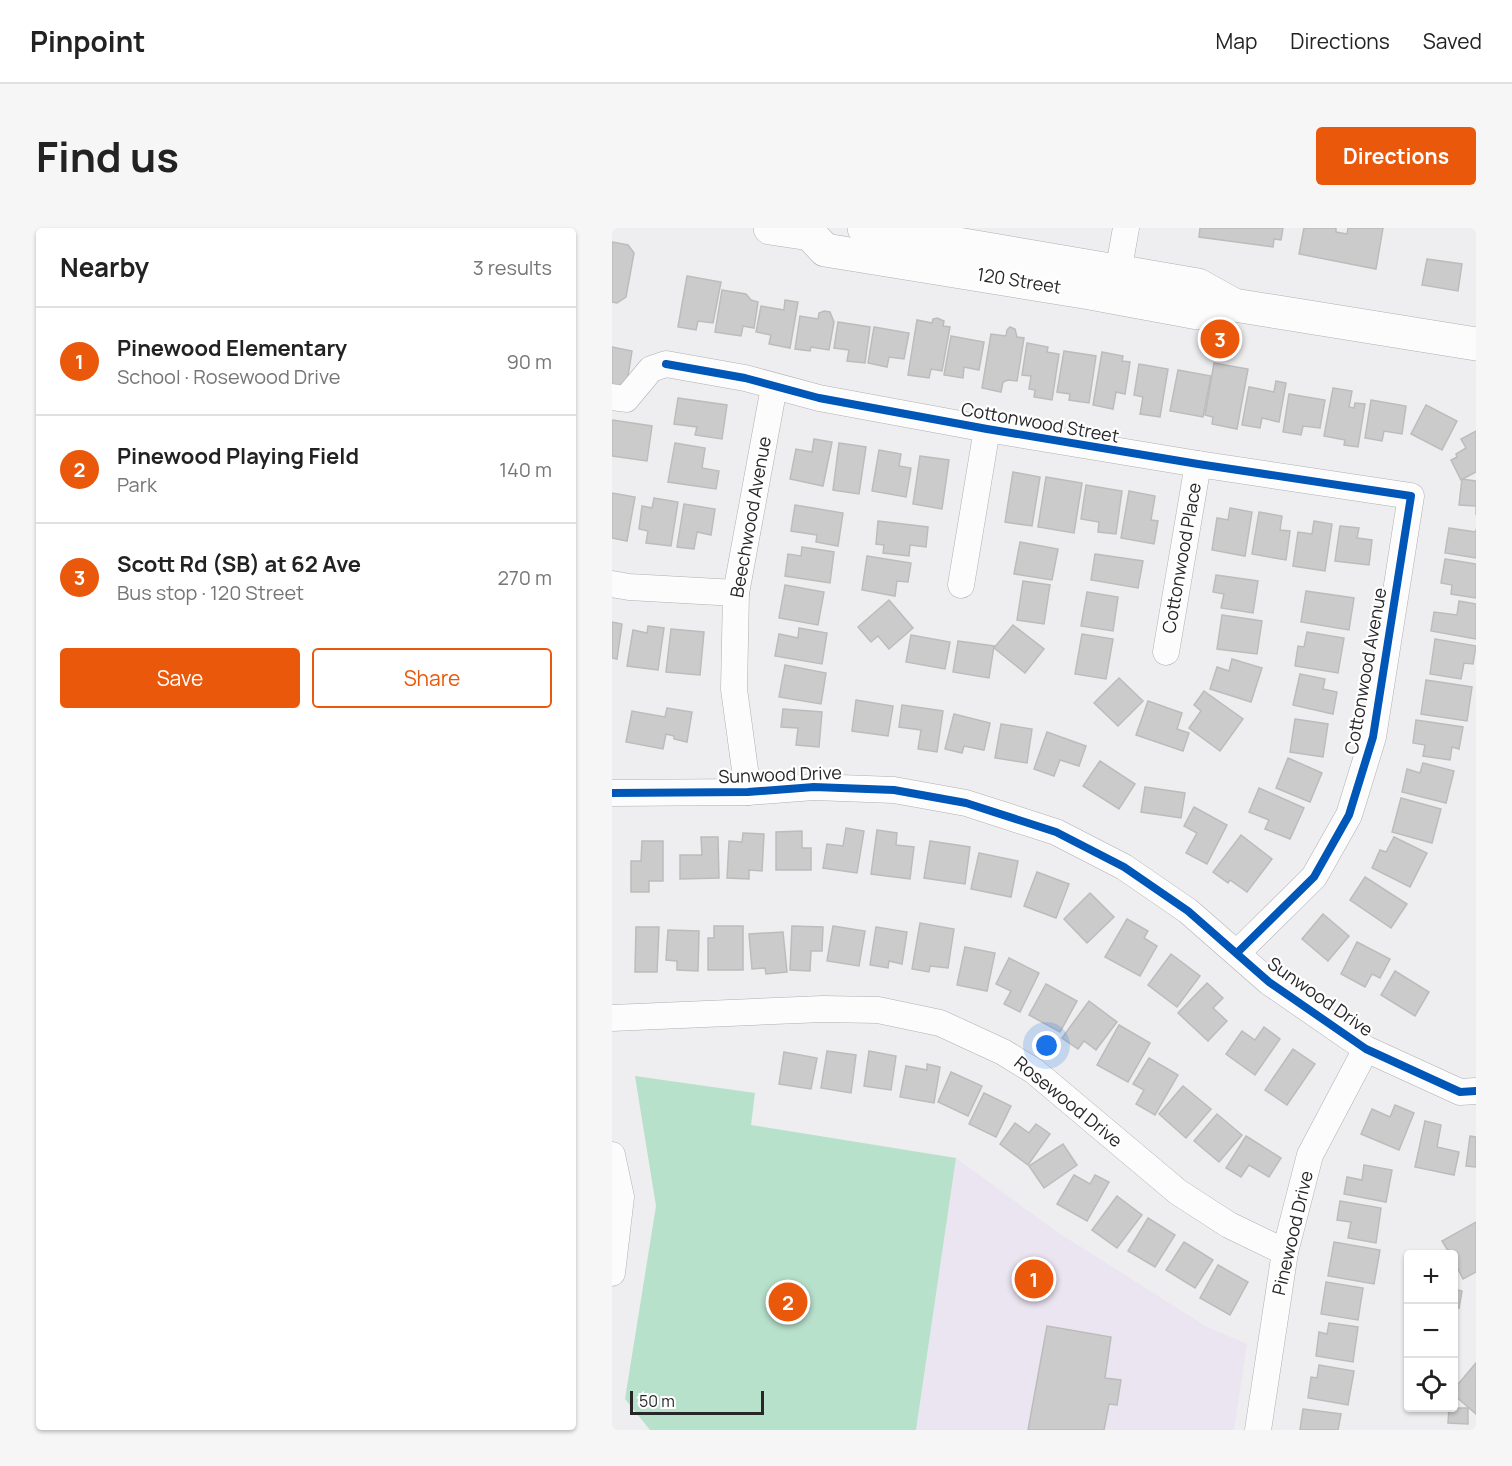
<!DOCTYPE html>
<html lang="en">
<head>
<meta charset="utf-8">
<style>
  :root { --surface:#fff; --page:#f6f6f6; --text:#222; --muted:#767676; --line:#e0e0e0; --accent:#ea580c }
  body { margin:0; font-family:Manrope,sans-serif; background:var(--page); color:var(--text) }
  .controls { position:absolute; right:18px; bottom:18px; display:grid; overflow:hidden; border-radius:6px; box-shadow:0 2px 4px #0004 }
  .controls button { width:54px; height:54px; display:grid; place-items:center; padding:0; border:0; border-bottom:2px solid var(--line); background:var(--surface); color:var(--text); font:30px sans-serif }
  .scale { position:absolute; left:18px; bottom:15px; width:134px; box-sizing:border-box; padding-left:6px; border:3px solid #272628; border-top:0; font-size:16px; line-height:21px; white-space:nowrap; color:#272628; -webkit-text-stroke:4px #fff; paint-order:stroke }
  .you { position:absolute; left:435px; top:818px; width:21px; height:21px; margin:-15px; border:4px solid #fff; border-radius:50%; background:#1a73e8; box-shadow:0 0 0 9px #1a73e833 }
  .badge { display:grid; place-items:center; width:39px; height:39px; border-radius:50%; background:var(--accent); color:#fff; font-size:20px; font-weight:700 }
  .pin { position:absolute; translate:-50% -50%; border:3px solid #fff; box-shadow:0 2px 6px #0006 }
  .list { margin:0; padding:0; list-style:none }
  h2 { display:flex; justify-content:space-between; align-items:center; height:78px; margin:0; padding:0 24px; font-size:26px }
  h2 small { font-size:20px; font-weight:400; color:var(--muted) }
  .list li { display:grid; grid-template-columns:39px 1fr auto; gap:18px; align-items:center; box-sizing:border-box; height:108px; padding:0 24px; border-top:2px solid var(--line) }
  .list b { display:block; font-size:22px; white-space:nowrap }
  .list p { margin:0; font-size:20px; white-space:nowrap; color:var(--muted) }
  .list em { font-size:20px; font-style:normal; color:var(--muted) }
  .actions { display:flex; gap:12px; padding:18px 24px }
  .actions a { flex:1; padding:14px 0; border:2px solid var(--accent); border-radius:6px; text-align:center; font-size:21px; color:var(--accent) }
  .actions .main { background:var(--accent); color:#fff }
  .icon { flex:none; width:33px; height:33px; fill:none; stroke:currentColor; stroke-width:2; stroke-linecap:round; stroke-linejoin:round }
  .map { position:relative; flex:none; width:864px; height:1202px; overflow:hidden; border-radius:6px }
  header { display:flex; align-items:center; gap:36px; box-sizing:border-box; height:84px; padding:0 30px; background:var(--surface); border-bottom:2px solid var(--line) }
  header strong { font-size:28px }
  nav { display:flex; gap:33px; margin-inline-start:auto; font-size:21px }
  .intro { display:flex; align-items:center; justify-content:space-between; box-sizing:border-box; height:144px; padding:0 36px }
  h1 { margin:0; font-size:42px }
  .button { padding:15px 27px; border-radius:6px; background:var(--accent); color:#fff; font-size:21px; font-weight:700 }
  main { display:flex; gap:36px; padding:0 36px }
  aside { flex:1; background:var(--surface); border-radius:6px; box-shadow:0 2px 4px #0004 }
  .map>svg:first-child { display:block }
</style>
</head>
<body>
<header>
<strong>Pinpoint</strong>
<nav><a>Map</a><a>Directions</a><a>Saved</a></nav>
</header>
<div class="intro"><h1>Find us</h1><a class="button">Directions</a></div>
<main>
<aside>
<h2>Nearby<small>3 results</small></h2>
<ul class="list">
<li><span class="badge">1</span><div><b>Pinewood Elementary</b><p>School · Rosewood Drive</p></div><em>90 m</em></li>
<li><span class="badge">2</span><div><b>Pinewood Playing Field</b><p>Park</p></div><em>140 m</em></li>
<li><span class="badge">3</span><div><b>Scott Rd (SB) at 62 Ave</b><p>Bus stop · 120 Street</p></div><em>270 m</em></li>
</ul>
<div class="actions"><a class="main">Save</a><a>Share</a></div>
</aside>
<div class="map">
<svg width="864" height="1202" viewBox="0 0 864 1202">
  <rect width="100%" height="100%" fill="#eeedef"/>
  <polygon fill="#ebe5f1" points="344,930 442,1002 595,1099 635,1116 622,1202 304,1202"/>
  <polygon fill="#b8e1cc" points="23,848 143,865 139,897 344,930 304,1202 38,1202 13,1171 44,978"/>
  <g fill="#cccbcc" stroke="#bcbcbb" stroke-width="1.5">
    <polygon points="588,0 671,0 669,12 662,11 661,19 587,9"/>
    <polygon points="692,0 724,0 724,4 735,6 736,0 771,0 764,41 687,26"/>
    <polygon points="0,14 16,17 22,25 14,69 5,75 0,74"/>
    <polygon points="815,31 850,36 846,63 810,57"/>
    <polygon points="75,48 109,54 101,95 86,93 84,102 66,99"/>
    <polygon points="110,62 134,66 139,72 146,74 142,100 131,98 129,108 103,104"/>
    <polygon points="173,72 186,74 178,120 157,116 159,107 144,104 149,78 172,82"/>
    <polygon points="212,83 218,84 222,94 217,122 199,119 198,123 183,121 188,88 206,91 207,85"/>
    <polygon points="325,90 332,93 331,98 338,99 330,143 319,141 317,150 296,147 305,92 320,95 321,91"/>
    <polygon points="226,94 258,99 253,135 235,133 237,122 222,120"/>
    <polygon points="262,99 297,105 292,131 277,129 275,139 256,135"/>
    <polygon points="398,99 403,101 405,109 412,110 405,153 396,152 391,154 389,164 370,160 379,106 394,108 395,102"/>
    <polygon points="339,108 372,114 367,142 352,139 351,150 332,147"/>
    <polygon points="415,115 436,119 435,124 447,126 440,172 422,169 423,162 417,161 419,148 410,147"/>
    <polygon points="0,119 20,123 14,160 0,157"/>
    <polygon points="452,123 484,128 477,175 457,172 458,166 445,164"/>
    <polygon points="490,124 511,128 510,133 518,134 513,166 504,164 501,181 481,177"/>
    <polygon points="602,135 636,141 625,201 600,196 601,189 593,187"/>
    <polygon points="527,136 556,141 548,189 528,186 531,169 522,167"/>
    <polygon points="566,142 599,148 591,189 558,183"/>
    <polygon points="664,153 674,155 667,194 650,190 648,200 630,197 637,159 662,164"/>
    <polygon points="721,160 740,163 737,179 742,180 743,175 753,176 746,219 732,217 733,212 712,208"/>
    <polygon points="677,166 713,172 708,200 691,198 689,207 671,204"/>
    <polygon points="66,170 115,177 110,211 83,207 85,199 62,196"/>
    <polygon points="759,172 794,178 790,206 772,203 770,213 753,210"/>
    <polygon points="814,177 845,193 830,222 799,206"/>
    <polygon points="0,192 40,198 35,233 0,228"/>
    <polygon points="864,203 864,244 849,252 839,232 845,229 844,226 854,220 849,211"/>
    <polygon points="202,211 220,214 211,258 178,251 184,221 200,224"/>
    <polygon points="63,215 93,220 90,240 107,243 104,261 56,254"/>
    <polygon points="227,215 254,219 247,266 221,262"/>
    <polygon points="267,222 289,226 287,238 299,240 294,269 260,263"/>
    <polygon points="308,228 337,232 330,281 301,276"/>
    <polygon points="401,244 428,249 420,298 393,294"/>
    <polygon points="434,249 470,255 462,305 426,299"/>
    <polygon points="850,251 864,253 864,287 864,278 847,277"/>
    <polygon points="474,257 510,263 504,306 486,304 487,294 469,291"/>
    <polygon points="517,263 543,268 539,292 546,293 542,316 509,310"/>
    <polygon points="0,265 23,269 15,313 0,310"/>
    <polygon points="42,270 66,274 59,318 34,315 36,303 27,301 30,278 40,280"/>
    <polygon points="72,276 103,281 99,307 85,304 82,321 65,319"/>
    <polygon points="183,277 231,285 226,318 204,314 205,307 179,303"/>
    <polygon points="618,280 640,284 633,328 600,322 605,290 616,292"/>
    <polygon points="647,284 670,288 668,302 678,303 674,332 640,326"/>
    <polygon points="266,293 316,299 314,319 298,317 297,328 271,325 272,317 264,316"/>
    <polygon points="702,293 720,296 713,343 681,338 686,304 700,306"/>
    <polygon points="728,298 747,300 745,310 760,312 757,337 723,333"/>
    <polygon points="837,300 864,304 864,301 864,330 833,325"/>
    <polygon points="408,314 446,321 440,352 402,346"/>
    <polygon points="190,319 222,324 218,355 173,348 176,326 189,328"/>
    <polygon points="483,326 531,333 526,360 479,352"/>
    <polygon points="255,328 299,335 296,354 285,353 283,368 250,362"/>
    <polygon points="833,331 864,336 864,370 839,366 840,357 829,355"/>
    <polygon points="604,347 646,353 641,385 609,380 612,366 601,364"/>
    <polygon points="411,353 438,357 432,396 405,392"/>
    <polygon points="173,357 212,364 206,397 167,390"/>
    <polygon points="694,363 742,370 737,402 689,394"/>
    <polygon points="475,364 506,369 501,403 469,398"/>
    <polygon points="277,372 301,400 277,421 266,408 259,414 246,399"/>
    <polygon points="847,373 864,376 864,411 819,403 822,384 845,387"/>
    <polygon points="610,387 650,393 645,426 605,421"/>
    <polygon points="0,394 10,396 5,431 0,430"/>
    <polygon points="401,397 432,421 413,445 382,420"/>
    <polygon points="36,398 52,400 46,442 15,438 21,402 35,405"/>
    <polygon points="187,400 215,405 210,436 163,428 167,406 186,410"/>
    <polygon points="59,401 92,404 88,447 54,444"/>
    <polygon points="695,404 732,410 726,445 683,438 686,418 692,419"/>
    <polygon points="470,406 501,411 494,451 463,446"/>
    <polygon points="299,407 338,414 333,441 294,434"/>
    <polygon points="823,411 864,418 861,436 852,435 849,451 818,446"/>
    <polygon points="346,413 382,418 377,450 341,444"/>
    <polygon points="620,431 650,440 639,474 598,461 605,439 617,443"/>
    <polygon points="173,437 214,445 209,476 167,469"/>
    <polygon points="688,446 713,451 711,461 725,464 721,486 681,477"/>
    <polygon points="507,450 531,473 506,498 482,475"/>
    <polygon points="814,452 860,459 855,493 809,486"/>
    <polygon points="592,463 631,491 608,523 577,500 589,483 582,477"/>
    <polygon points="244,472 281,478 276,508 240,503"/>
    <polygon points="536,473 570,485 565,501 577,505 571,523 524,507"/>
    <polygon points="290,477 331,483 325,524 306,521 309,502 287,499"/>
    <polygon points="55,480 80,484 75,514 62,511 62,508 54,506 51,521 14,514 20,483 53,489"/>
    <polygon points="171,481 210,484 207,519 184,517 186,500 169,499"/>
    <polygon points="342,486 378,495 372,522 352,518 350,525 333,521"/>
    <polygon points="683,491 716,496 711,529 678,524"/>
    <polygon points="804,492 851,499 847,521 840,519 838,532 811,528 813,517 801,515"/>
    <polygon points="389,496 420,501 415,535 383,530"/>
    <polygon points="435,504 474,518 467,538 448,532 442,548 422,541"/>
    <polygon points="676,530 710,545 698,574 664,560"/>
    <polygon points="488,533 523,556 507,581 471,558"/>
    <polygon points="811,535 842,543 834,575 790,564 795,541 808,545"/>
    <polygon points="533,559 573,565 569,590 529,584"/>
    <polygon points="647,560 692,580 678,611 653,601 657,592 637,584"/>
    <polygon points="789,570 829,581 820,615 780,604"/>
    <polygon points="582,579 615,597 595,636 574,625 585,605 572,598"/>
    <polygon points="234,600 252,603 245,645 211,640 215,616 231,618"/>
    <polygon points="265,602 285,605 284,617 302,619 298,651 259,646"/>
    <polygon points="190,603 190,620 199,620 199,642 164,642 164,604"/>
    <polygon points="131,605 152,606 150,643 137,642 137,651 115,650 117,613 130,614"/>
    <polygon points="629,607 660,631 635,664 618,652 616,655 601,644"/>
    <polygon points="89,609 106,609 107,650 68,651 68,627 90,627"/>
    <polygon points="782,609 815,625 798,659 760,640 768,622 774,624"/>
    <polygon points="30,613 51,613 51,653 37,653 37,664 19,664 19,633 29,633"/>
    <polygon points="318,613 358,619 353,656 312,650"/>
    <polygon points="367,625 406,633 399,669 359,661"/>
    <polygon points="425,644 457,656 444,690 412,678"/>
    <polygon points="753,649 795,676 779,700 738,672"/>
    <polygon points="478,665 502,689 475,715 452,691"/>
    <polygon points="711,686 737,708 716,733 690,711"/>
    <polygon points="515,691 536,703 532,710 545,718 528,748 493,729"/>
    <polygon points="308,695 342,701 336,740 318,738 317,744 300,741"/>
    <polygon points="102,698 131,698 131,742 96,742 96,710 102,710"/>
    <polygon points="180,698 211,699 210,723 199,723 198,743 178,742"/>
    <polygon points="221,698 253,703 247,738 215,733"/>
    <polygon points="24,699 47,699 45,744 23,744"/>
    <polygon points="264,699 295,704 290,736 277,733 276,740 258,737"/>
    <polygon points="56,702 87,703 86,743 65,742 65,733 54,732"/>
    <polygon points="171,704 175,744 154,746 153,740 140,741 137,706"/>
    <polygon points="745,714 778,731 768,750 760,746 753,759 729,746"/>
    <polygon points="353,719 383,725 375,763 345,757"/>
    <polygon points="559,726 588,748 565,779 536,757"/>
    <polygon points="397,730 427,745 408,784 392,776 399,763 384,756"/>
    <polygon points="783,743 817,764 803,788 769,767"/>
    <polygon points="595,755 611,770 601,780 615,793 596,813 566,785"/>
    <polygon points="434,756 465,773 448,804 417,787"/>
    <polygon points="477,773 505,794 484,822 472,813 466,821 450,810"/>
    <polygon points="507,797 538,815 516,854 485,837"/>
    <polygon points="652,799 668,811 643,847 614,826 630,803 643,812"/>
    <polygon points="681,821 703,836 675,877 653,862"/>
    <polygon points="215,823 244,827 239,865 209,860"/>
    <polygon points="257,823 284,828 279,862 252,858"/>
    <polygon points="172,824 205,830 199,861 167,856"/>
    <polygon points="537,830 566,847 543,887 524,876 532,862 521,856"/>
    <polygon points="315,836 328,839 322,875 288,869 294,838 315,842"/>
    <polygon points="339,844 370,858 356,888 326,874"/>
    <polygon points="571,858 599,881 574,910 547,886"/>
    <polygon points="372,865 399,878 384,909 357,896"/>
    <polygon points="783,877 802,885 787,922 749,906 760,881 778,889"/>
    <polygon points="605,886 630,907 607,934 582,913"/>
    <polygon points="813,893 829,897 825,919 847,924 842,947 803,939"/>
    <polygon points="403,895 417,905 424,896 438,906 416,937 388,916"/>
    <polygon points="634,908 669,930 657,949 637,937 629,949 614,940"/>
    <polygon points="858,908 864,909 864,939 854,938"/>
    <polygon points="451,916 465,937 432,960 417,938"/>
    <polygon points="752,937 780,942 774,974 732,966 735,949 750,952"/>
    <polygon points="462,947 478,956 483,947 497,954 475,993 445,976"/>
    <polygon points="505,968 530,987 505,1020 480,1002"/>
    <polygon points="728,973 769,980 764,1015 736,1010 739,994 725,992"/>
    <polygon points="536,990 563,1007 543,1039 516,1023"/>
    <polygon points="864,994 864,1044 851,1051 842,1033 842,1026 838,1026 830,1013"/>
    <polygon points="572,1014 601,1032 583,1060 554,1042"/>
    <polygon points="722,1014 768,1022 762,1056 716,1048"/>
    <polygon points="606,1037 636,1054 618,1087 588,1070"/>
    <polygon points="714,1054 751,1060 746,1092 709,1086"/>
    <polygon points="842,1061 850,1063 847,1080 842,1079"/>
    <polygon points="717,1095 746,1099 741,1134 704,1128 707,1104 715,1106"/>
    <polygon points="435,1098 499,1109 493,1150 509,1152 505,1177 497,1176 492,1202 416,1202"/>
    <polygon points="864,1135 864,1186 842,1167 842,1161"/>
    <polygon points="707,1137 742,1143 736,1177 696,1170 699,1149 705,1150"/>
    <polygon points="837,1180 856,1180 856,1196 836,1195"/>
    <polygon points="691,1181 729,1186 726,1202 688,1202"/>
  </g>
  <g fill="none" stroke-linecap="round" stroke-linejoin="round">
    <defs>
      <g id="minor">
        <polyline points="503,62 514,0"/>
        <polyline points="0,169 14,171 39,141 54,136 133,150 207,170 375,201 586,236 799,268 761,509 737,587 702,649 625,725"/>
        <polyline points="0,356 17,359 124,365"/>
        <polyline points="349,357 375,201"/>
        <polyline points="554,424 586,236"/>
        <polyline points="136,564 122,461 124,365 162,159"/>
        <polyline points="0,565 136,564 202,559 282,562 354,575 444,604 512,639 576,683 657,754 754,821 848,864 864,863"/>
        <polyline points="0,790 211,781 266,782 328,795 391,824 422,843 566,964 617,997 673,1024"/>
        <polyline points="0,927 9,969 0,1045"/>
        <polyline points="646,1202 673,1024 698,927 754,821"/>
      </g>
      <g id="major">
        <polyline points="158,0 198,6 213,22 478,65 586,85 622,77"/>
        <polyline points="252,0 586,57 622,77 864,116"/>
      </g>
    </defs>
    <use href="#minor" stroke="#b0afb1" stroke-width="27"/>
    <use href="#major" stroke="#b0afb1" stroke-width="34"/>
    <use href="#minor" stroke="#fcfcfd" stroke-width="26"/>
    <use href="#major" stroke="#fcfcfd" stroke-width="33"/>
    <defs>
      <g id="cycleway">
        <polyline points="54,136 133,150 207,170 375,201 586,236 799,268 761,509 737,587 702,649 625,725"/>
        <polyline points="0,565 136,564 202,559 282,562 354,575 444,604 512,639 576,683 657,754 754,821 848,864 864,863"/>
      </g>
    </defs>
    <use href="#cycleway" stroke="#fff" stroke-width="11"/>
    <use href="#cycleway" stroke="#0057b8" stroke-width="8"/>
  </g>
  <g text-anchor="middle" stroke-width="4.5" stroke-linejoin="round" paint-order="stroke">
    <g font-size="18" fill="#272628" stroke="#fff">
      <text transform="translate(407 53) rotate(9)" y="6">120 Street</text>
      <text transform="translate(428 195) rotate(10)" y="6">Cottonwood Street</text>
      <text transform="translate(139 289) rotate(-80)" y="6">Beechwood Avenue</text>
      <text transform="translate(570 330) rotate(-80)" y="6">Cottonwood Place</text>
      <text transform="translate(754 443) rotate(-80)" y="6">Cottonwood Avenue</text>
      <text transform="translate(168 547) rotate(-2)" y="6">Sunwood Drive</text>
      <text transform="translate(708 769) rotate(35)" y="6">Sunwood Drive</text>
      <text transform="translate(456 874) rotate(39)" y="6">Rosewood Drive</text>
      <text transform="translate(681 1005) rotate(-77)" y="6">Pinewood Drive</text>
    </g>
  </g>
</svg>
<div class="controls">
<button>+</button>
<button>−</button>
<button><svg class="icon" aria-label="locate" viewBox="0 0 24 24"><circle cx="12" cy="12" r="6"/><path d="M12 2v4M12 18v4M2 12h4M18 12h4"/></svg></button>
</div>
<div class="scale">50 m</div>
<div class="you"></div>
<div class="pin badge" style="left:422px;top:1051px">1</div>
<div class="pin badge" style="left:176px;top:1074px">2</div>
<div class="pin badge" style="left:608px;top:111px">3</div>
</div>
</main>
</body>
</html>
